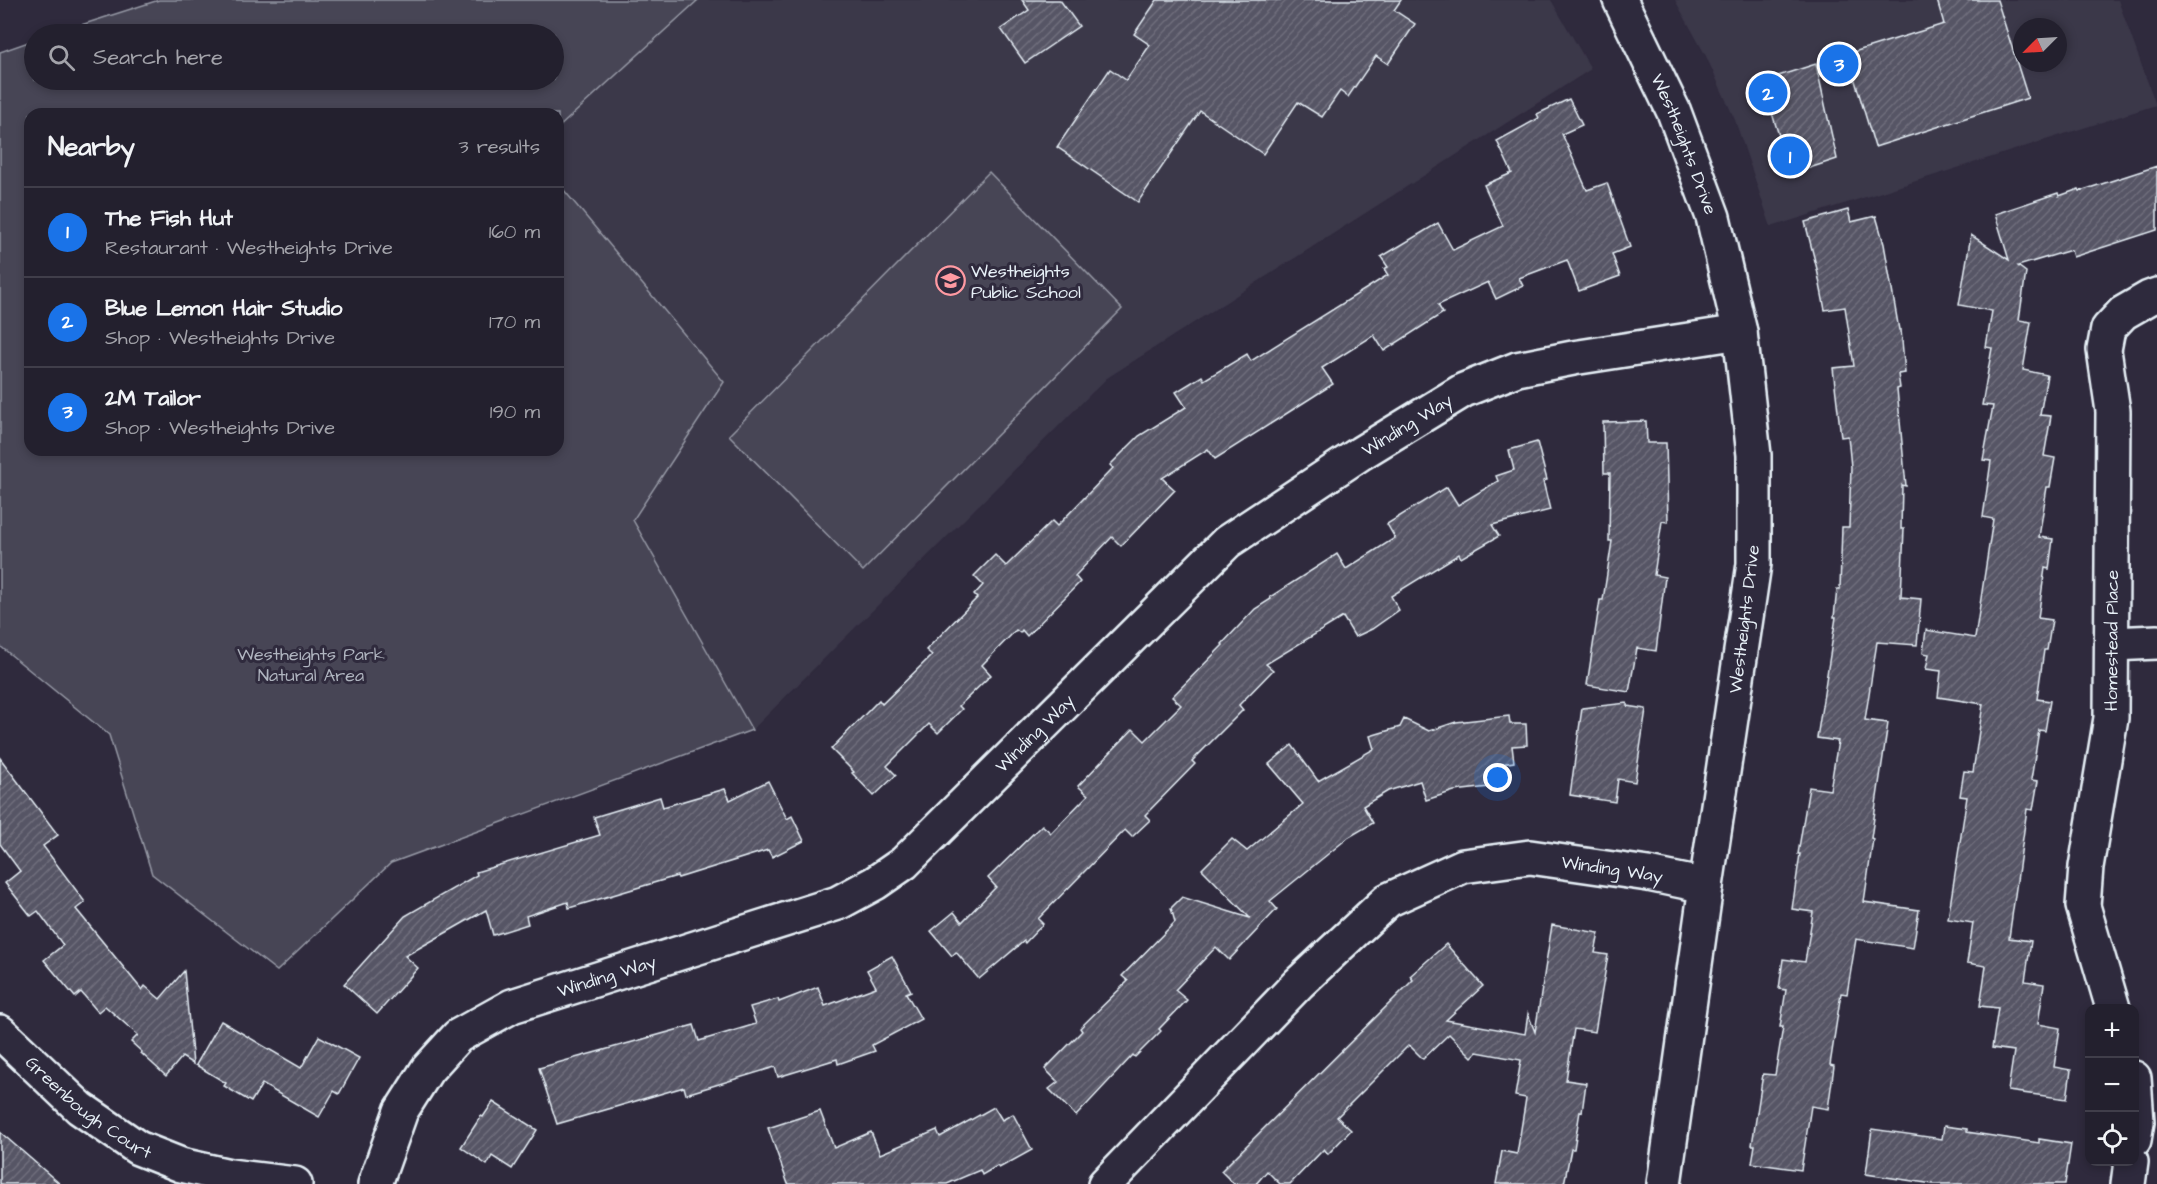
<!DOCTYPE html>
<html lang="en">
<head>
<meta charset="utf-8">
<style>
  :root { --surface:#23202e; --page:#2f2d3a; --text:#f1f3f6; --muted:#a3a3aa; --line:#403e4a; --accent:#1a73e8 }
  body { margin:0; font-family:"Architects Daughter",sans-serif; background:var(--page); color:var(--text) }
  .controls { position:absolute; right:18px; bottom:18px; display:grid; overflow:hidden; border-radius:12px; box-shadow:0 3px 9px #0003 }
  .controls button { width:54px; height:54px; display:grid; place-items:center; padding:0; border:0; border-bottom:2px solid var(--line); background:var(--surface); color:var(--text); font:30px sans-serif }
  .compass { position:absolute; left:2013px; top:18px; width:54px; height:54px; border-radius:50%; background:var(--surface); box-shadow:0 3px 9px #0003; rotate:246deg }
  .you { position:absolute; left:1498px; top:778px; width:21px; height:21px; margin:-15px; border:4px solid #fff; border-radius:50%; background:#1a73e8; box-shadow:0 0 0 9px #1a73e833 }
  .badge { display:grid; place-items:center; width:39px; height:39px; border-radius:50%; background:var(--accent); color:#fff; font-size:20px; font-weight:700 }
  .pin { position:absolute; translate:-50% -50%; border:3px solid #fff; box-shadow:0 2px 6px #0006 }
  .list { margin:0; padding:0; list-style:none }
  h2 { display:flex; justify-content:space-between; align-items:center; height:78px; margin:0; padding:0 24px; font-size:26px }
  h2 small { font-size:20px; font-weight:400; color:var(--muted) }
  .list li { display:grid; grid-template-columns:39px 1fr auto; gap:18px; align-items:center; box-sizing:border-box; height:90px; padding:0 24px; border-top:2px solid var(--line) }
  .list b { display:block; font-size:22px; white-space:nowrap }
  .list p { margin:0; font-size:20px; white-space:nowrap; color:var(--muted) }
  .list em { font-size:20px; font-style:normal; color:var(--muted) }
  .icon { flex:none; width:33px; height:33px; fill:none; stroke:currentColor; stroke-width:2; stroke-linecap:round; stroke-linejoin:round }
  .map { position:relative; flex:none; width:2157px; height:1184px; overflow:hidden }
  .search { position:absolute; background:var(--surface); box-shadow:0 3px 9px #0003; left:24px; top:24px; width:540px; height:66px; display:flex; align-items:center; gap:15px; box-sizing:border-box; padding:0 21px; border-radius:33px; color:var(--muted); font-size:22px }
  .panel { position:absolute; background:var(--surface); box-shadow:0 3px 9px #0003; left:24px; top:108px; width:540px; height:348px; border-radius:18px }
  .map>svg:first-child { display:block }
</style>
</head>
<body>
<div class="map">
<svg width="2157" height="1184" viewBox="0 0 2157 1184">
  <defs>
    <pattern id="building-hatch" width="6" height="6" patternUnits="userSpaceOnUse" patternTransform="scale(1.5)"><rect width="6" height="6" fill="#575565"/><path d="M-1 1l2-2M0 6l6-6M5 7l2-2" fill="none" stroke="#6f6e7c"/></pattern>
  </defs>
  <rect width="100%" height="100%" fill="#2f2a3d"/>
  <filter id="ink" filterUnits="userSpaceOnUse"><feTurbulence type="fractalNoise" baseFrequency=".0167" numOctaves="2"/><feDisplacementMap in="SourceGraphic" scale="12" xChannelSelector="R" yChannelSelector="G"/><feConvolveMatrix kernelMatrix="1 2 1 2 8 2 1 2 1" color-interpolation-filters="sRGB"/></filter>
  <g filter="url(#ink)">
    <g fill="#3b3749" fill-rule="evenodd">
      <polygon points="698,0 1551,0 1591,69 1107,378 752,730 633,520 724,382 558,183 558,128"/>
      <path d="M1675 0H2118L2156 105 1771 227 1735 120 1706 56ZM2022 27H2058V63H2022Z"/>
    </g>
    <g fill="#464455" stroke="#979aa6" stroke-width="1.5">
      <polygon points="159,0 698,0 558,128 558,114 30,114 30,450 558,450 558,183 724,382 633,520 752,730 391,863 277,971 152,874 109,735 0,646 0,52 34,40 34,80 554,80 554,34 53,34"/>
      <polygon points="989,172 1122,309 863,571 729,435"/>
    </g>
    <g fill="url(#building-hatch)" stroke="#e8f1f8" stroke-width="1.5">
      <polygon points="1022,0 1060,0 1079,26 1025,63 1001,29 1029,10"/>
      <polygon points="1157,0 1401,0 1394,10 1415,24 1388,64 1376,56 1348,97 1340,91 1322,117 1298,102 1263,154 1200,111 1138,202 1057,147 1110,69 1126,80 1150,45 1134,34"/>
      <polygon points="1937,0 1997,0 2028,98 1875,147 1847,54 1944,24"/>
      <polygon points="1816,64 1837,159 1791,174 1762,81"/>
      <polygon points="1569,99 1582,125 1562,134 1587,190 1607,183 1630,247 1612,254 1620,276 1579,291 1567,260 1519,278 1523,286 1496,299 1488,282 1438,305 1443,313 1384,351 1374,335 1322,368 1333,384 1215,459 1208,449 1162,478 1175,490 1121,546 1112,537 1075,576 1080,582 1027,636 1022,630 1020,633 1016,630 982,665 991,675 959,706 962,709 938,733 929,724 887,766 896,775 874,796 852,773 854,772 831,749 879,700 882,704 932,655 926,650 977,598 974,595 983,585 974,576 995,555 1006,566 1052,521 1057,526 1113,468 1110,465 1139,436 1186,407 1176,392 1202,376 1204,380 1247,354 1251,361 1388,275 1384,269 1388,267 1381,257 1438,223 1453,250 1503,226 1484,185 1512,173 1497,141 1539,118 1537,114"/>
      <polygon points="2157,166 2157,230 2073,257 2071,250 2018,266 2026,272 2019,320 2031,322 2023,370 2047,375 2040,415 2051,416 2044,456 2055,458 2050,487 2047,487 2039,537 2053,539 2049,569 2045,568 2038,618 2052,620 2047,650 2044,650 2037,699 2050,701 2045,731 2039,730 2031,780 2038,781 2033,810 2027,809 2009,938 2031,941 2025,981 2044,984 2038,1024 2060,1028 2054,1067 2071,1070 2067,1099 2008,1091 2014,1051 1992,1048 1998,1008 1980,1006 1986,966 1967,963 1973,923 1948,919 1967,797 1960,796 1964,771 1973,772 1983,704 1938,697 1941,671 1926,669 1929,654 1923,653 1926,630 1975,638 1993,519 1983,517 1991,461 1983,460 1993,406 1982,405 1992,348 1986,347 1992,311 1959,305 1971,235 2009,260 1995,214 2058,193 2059,196 2079,189 2080,191"/>
      <polygon points="1848,210 1851,222 1876,216 1884,244 1899,330 1901,330 1905,373 1898,374 1900,388 1897,389 1906,486 1902,485 1901,529 1904,529 1901,597 1921,599 1917,645 1877,642 1865,720 1888,723 1871,838 1873,839 1864,902 1919,910 1913,948 1856,939 1847,994 1841,993 1830,1065 1834,1066 1828,1109 1811,1106 1801,1170 1752,1163 1755,1145 1752,1145 1763,1074 1775,1075 1783,1027 1780,1027 1786,990 1779,989 1783,959 1805,962 1813,912 1792,909 1800,854 1798,854 1809,787 1830,790 1838,741 1817,738 1836,617 1834,617 1837,589 1840,589 1842,527 1849,527 1851,467 1848,436 1841,437 1833,368 1854,366 1845,307 1825,310 1817,269 1805,222"/>
      <polygon points="1646,421 1647,443 1666,443 1668,522 1662,521 1654,575 1665,577 1656,651 1637,648 1629,692 1587,685 1600,600 1603,600 1612,541 1609,541 1610,473 1604,473 1603,422"/>
      <polygon points="1537,442 1547,480 1543,481 1550,510 1492,525 1499,536 1461,558 1459,554 1391,596 1399,610 1372,629 1355,637 1343,617 1266,664 1273,670 1239,705 1243,710 1192,761 1195,764 1145,815 1150,820 1132,837 1125,830 1038,919 1043,924 1025,943 1024,941 979,979 956,952 952,956 931,931 954,912 962,922 996,887 988,878 1042,825 1051,833 1088,795 1078,786 1133,729 1145,741 1181,705 1172,697 1223,645 1222,644 1255,609 1271,599 1270,597 1337,554 1346,569 1395,538 1387,524 1447,487 1458,505 1498,481 1496,476 1514,470 1509,450"/>
      <polygon points="1627,703 1627,706 1646,709 1635,782 1618,779 1615,802 1570,795 1582,708"/>
      <polygon points="1509,716 1510,724 1526,724 1527,745 1512,746 1514,762 1495,765 1498,786 1454,791 1426,800 1420,781 1388,791 1363,806 1373,823 1349,837 1270,901 1277,909 1229,960 1216,947 1175,990 1187,1000 1159,1029 1161,1031 1135,1057 1133,1055 1076,1116 1049,1089 1058,1082 1045,1069 1082,1031 1080,1028 1128,981 1122,976 1175,922 1171,908 1182,897 1250,918 1202,869 1232,839 1247,851 1303,804 1269,764 1292,745 1318,781 1374,749 1370,736 1400,727 1404,719 1429,731 1456,722"/>
      <polygon points="0,758 58,835 43,846 85,902 76,909 142,990 145,986 160,999 184,971 193,1064 182,1057 166,1076 141,1053 142,1052 131,1042 138,1035 105,1006 98,1012 81,992 75,997 44,960 63,945 38,911 31,916 5,883 20,871 0,844"/>
      <polygon points="768,781 787,819 792,816 804,841 772,857 768,850 678,878 677,876 569,908 568,902 526,916 528,924 493,935 486,910 405,956 418,968 377,1014 344,984 405,916 477,875 476,872 600,835 594,817 660,797 663,807 725,789 730,800"/>
      <polygon points="1552,925 1599,933 1595,953 1608,955 1595,1032 1574,1029 1566,1080 1586,1083 1582,1112 1580,1111 1574,1149 1571,1149 1564,1184 1496,1184 1502,1151 1517,1154 1526,1098 1515,1096 1521,1060 1477,1052 1472,1057 1449,1034 1423,1059 1409,1045 1337,1117 1351,1130 1328,1154 1324,1149 1290,1184 1280,1184 1267,1171 1256,1184 1234,1184 1221,1171 1413,980 1410,976 1446,944 1483,986 1446,1020 1525,1034 1528,1014 1535,1032"/>
      <polygon points="892,956 911,991 906,993 921,1019 872,1045 875,1051 838,1064 837,1059 778,1077 775,1067 686,1094 684,1087 557,1124 539,1068 694,1025 699,1041 756,1024 750,1007 778,999 779,1002 818,987 825,1006 876,987 867,970"/>
      <polygon points="221,1021 301,1068 319,1036 359,1058 339,1094 334,1091 319,1117 262,1084 251,1102 224,1086 226,1083 196,1065"/>
      <polygon points="493,1102 537,1130 512,1169 492,1156 487,1165 461,1147 481,1116 483,1117"/>
      <polygon points="994,1107 1002,1120 1013,1114 1032,1150 999,1168 997,1166 982,1175 980,1170 947,1184 788,1184 768,1128 820,1111 834,1148 871,1132 880,1154 937,1130 940,1137"/>
      <polygon points="1944,1126 1967,1129 1967,1132 2039,1143 2039,1139 2071,1144 2065,1184 1933,1184 1866,1174 1872,1129 1942,1139"/>
      <polygon points="0,1132 60,1184 0,1184"/>
    </g>
    <g fill="none" stroke-linecap="round" stroke-linejoin="round">
      <defs>
        <g id="minor">
          <path id="s1" d="M1620 0 1674 112 1713 217 1740 332 1754 455V564L1706 886 1664 1184"/>
          <polyline points="2112,644 2157,642"/>
          <path id="s2" d="M2113 1008 2083 906 2086 867 2111 718 2113 411 2104 350 2108 329 2123 313 2149 298 2157 295"/>
          <path id="s3" d="M0 1032 80 1108 138 1148 181 1165 230 1176 295 1184"/>
          <polyline points="2134,1078 2137,1122 2134,1140"/>
          <path id="s4" d="M375 1184 401 1111 427 1070 458 1036 512 1006 838 903 875 883 904 863 1227 542 1361 453 1464 390 1517 369 1573 358 1740 332"/>
          <path id="s5" d="M1105 1184 1299 983 1388 900 1463 866 1530 857 1648 874 1706 886"/>
          <polyline points="2128,1184 2131,1162"/>
        </g>
      </defs>
      <use href="#minor" stroke="#e8f1f8" stroke-width="38"/>
      <use href="#minor" stroke="#2f2a3d" stroke-width="33"/>
    </g>
  </g>
  <defs>
    <symbol id="school-ring" viewBox="-11 -11 22 22"><circle r="9.5" fill="#2f2a3d" stroke="#ff9aa2" stroke-width="1.5"/><path d="M0-5L7-2L0 1L-7-2ZM-4 1L0 2.5L4 1V4Q0 6-4 4Z" fill="#ff9aa2"/></symbol>
  </defs>
  <g fill-rule="evenodd">
    <use href="#school-ring" x="934" y="264" width="33" height="33"/>
  </g>
  <g text-anchor="middle" stroke-width="6" stroke-linejoin="round" paint-order="stroke">
    <g font-size="18" fill="#e8f1f8" stroke="#2f2a3d">
      <text dy="6" stroke="none"><textPath href="#s1" startOffset="158">Westheights Drive</textPath></text>
      <text dy="6" stroke="none"><textPath href="#s4" startOffset="1323">Winding Way</textPath></text>
      <text transform="translate(1744 619) rotate(-83)" y="6">Westheights Drive</text>
      <text dy="6" stroke="none"><textPath href="#s2" startOffset="374">Homestead Place</textPath></text>
      <text dy="6" stroke="none"><textPath href="#s4" startOffset="837">Winding Way</textPath></text>
      <text dy="6" stroke="none"><textPath href="#s5" startOffset="634">Winding Way</textPath></text>
      <text dy="6" stroke="none"><textPath href="#s4" startOffset="333">Winding Way</textPath></text>
      <text dy="6" stroke="none"><textPath href="#s3" startOffset="117">Greenbough Court</textPath></text>
    </g>
    <g font-size="18" fill="#e8f1f8" stroke="#2f2a3d" text-anchor="start">
      <text x="971" y="277">Westheights<tspan x="971" dy="21">Public School</tspan></text>
    </g>
    <g font-size="18" fill="#afb4bf" stroke="#2f2a3d">
      <text x="311" y="660">Westheights Park<tspan x="311" dy="21">Natural Area</tspan></text>
    </g>
  </g>
</svg>
<div class="controls">
<button>+</button>
<button>−</button>
<button><svg class="icon" aria-label="locate" viewBox="0 0 24 24"><circle cx="12" cy="12" r="6"/><path d="M12 2v4M12 18v4M2 12h4M18 12h4"/></svg></button>
</div>
<svg class="compass" viewBox="-18 -18 36 36"><path d="M0-13l5 13h-10z" fill="#e53935"/><path d="M0 13l5-13h-10z" fill="#a3a3aa"/></svg>
<div class="you"></div>
<div class="pin badge" style="left:1790px;top:156px">1</div>
<div class="pin badge" style="left:1768px;top:93px">2</div>
<div class="pin badge" style="left:1839px;top:64px">3</div>
<div class="search"><svg class="icon" aria-label="search" viewBox="0 0 24 24"><circle cx="10" cy="10" r="6"/><path d="M15 15l6 6"/></svg>Search here</div>
<section class="panel">
<h2>Nearby<small>3 results</small></h2>
<ul class="list">
<li><span class="badge">1</span><div><b>The Fish Hut</b><p>Restaurant · Westheights Drive</p></div><em>160 m</em></li>
<li><span class="badge">2</span><div><b>Blue Lemon Hair Studio</b><p>Shop · Westheights Drive</p></div><em>170 m</em></li>
<li><span class="badge">3</span><div><b>2M Tailor</b><p>Shop · Westheights Drive</p></div><em>190 m</em></li>
</ul>
</section>
</div>
</body>
</html>
